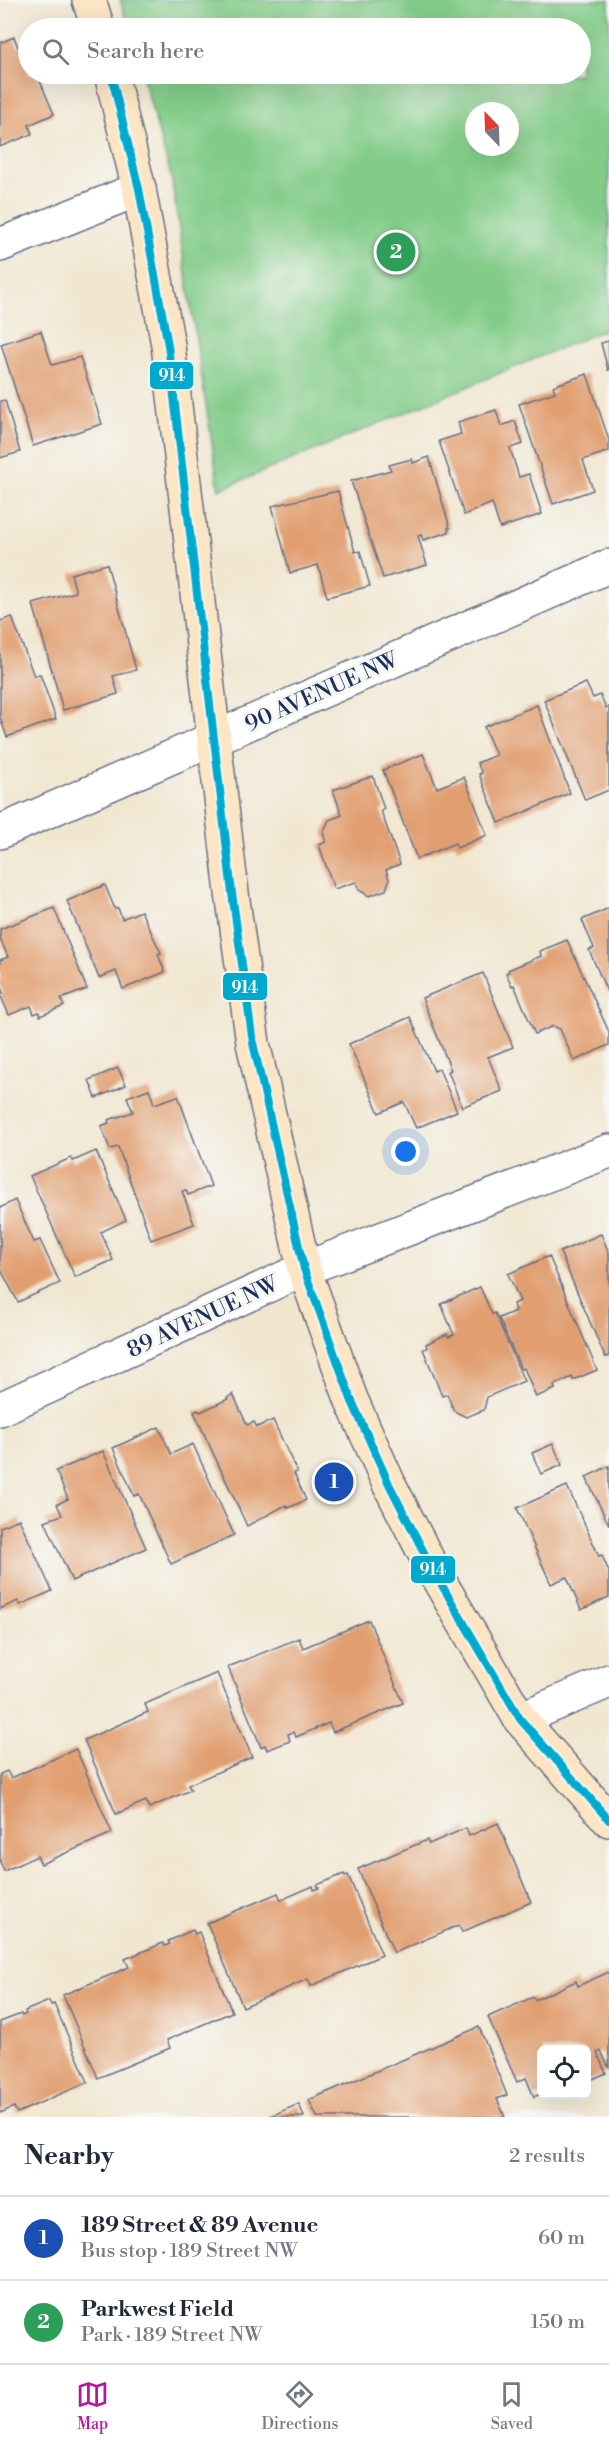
<!DOCTYPE html>
<html lang="en">
<head>
<meta charset="utf-8">
<style>
  :root { --surface:#fff; --page:#f2f2f3; --text:#1f2937; --muted:#747a83; --line:#e0e1e3; --accent:#b5179e }
  body { margin:0; font-family:"Libre Bodoni",serif; background:var(--page); color:var(--text) }
  .controls { position:absolute; right:18px; bottom:18px; display:grid; overflow:hidden; border-radius:9px; box-shadow:0 6px 24px #0002 }
  .controls button { width:54px; height:54px; display:grid; place-items:center; padding:0; border:0; border-bottom:2px solid var(--line); background:var(--surface); color:var(--text); font:30px sans-serif }
  .compass { position:absolute; left:465px; top:102px; width:54px; height:54px; border-radius:50%; background:var(--surface); box-shadow:0 6px 24px #0002; rotate:337deg }
  .you { position:absolute; left:406px; top:1152px; width:21px; height:21px; margin:-15px; border:4px solid #fff; border-radius:50%; background:#1a73e8; box-shadow:0 0 0 9px #1a73e833 }
  .badge { display:grid; place-items:center; width:39px; height:39px; border-radius:50%; background:var(--accent); color:#fff; font-size:20px; font-weight:700 }
  .pin { position:absolute; translate:-50% -50%; border:3px solid #fff; box-shadow:0 2px 6px #0006 }
  .list { margin:0; padding:0; list-style:none }
  h2 { display:flex; justify-content:space-between; align-items:center; height:78px; margin:0; padding:0 24px; font-size:26px }
  h2 small { font-size:20px; font-weight:400; color:var(--muted) }
  .list li { display:grid; grid-template-columns:39px 1fr auto; gap:18px; align-items:center; box-sizing:border-box; height:84px; padding:0 24px; border-top:2px solid var(--line) }
  .list b { display:block; font-size:22px; white-space:nowrap }
  .list p { margin:0; font-size:20px; white-space:nowrap; color:var(--muted) }
  .list em { font-size:20px; font-style:normal; color:var(--muted) }
  .icon { flex:none; width:33px; height:33px; fill:none; stroke:currentColor; stroke-width:2; stroke-linecap:round; stroke-linejoin:round }
  .map { position:relative; flex:none; width:609px; height:2117px; overflow:hidden }
  .search { position:absolute; background:var(--surface); box-shadow:0 6px 24px #0002; left:18px; right:18px; top:18px; height:66px; display:flex; align-items:center; gap:15px; box-sizing:border-box; padding:0 21px; border-radius:33px; color:var(--muted); font-size:22px }
  .sheet { height:246px; background:var(--surface) }
  nav { display:flex; justify-content:space-around; align-items:center; box-sizing:border-box; height:84px; border-top:2px solid var(--line); background:var(--surface); font-size:16px; color:var(--muted) }
  nav a { display:grid; justify-items:center; gap:3px }
  nav .on { color:var(--accent) }
  .map>svg:first-child { display:block }
</style>
</head>
<body>
<div class="map">
<svg width="609" height="2117" viewBox="0 0 609 2117">
  <rect width="100%" height="100%" fill="#f6f6f2"/>
  <filter id="ink" filterUnits="userSpaceOnUse"><feTurbulence type="fractalNoise" baseFrequency=".0167" numOctaves="2"/><feDisplacementMap in="SourceGraphic" scale="12" xChannelSelector="R" yChannelSelector="G"/><feConvolveMatrix kernelMatrix="1 2 1 2 8 2 1 2 1" color-interpolation-filters="sRGB"/></filter>
  <filter id="wash" filterUnits="userSpaceOnUse"><feTurbulence type="fractalNoise" baseFrequency=".008" numOctaves="4" result="noise"/><feDisplacementMap in="SourceGraphic" scale="24" xChannelSelector="R" yChannelSelector="G"/><feGaussianBlur stdDeviation="1.35" result="paint"/><feColorMatrix in="noise" values="0 0 0 0 0 0 0 0 0 0 0 0 0 0 0 0 0 1.4 0 .05"/><feComposite in="paint" operator="in"/></filter>
  <g filter="url(#wash)">
    <rect width="100%" height="100%" fill="#f1e7d1"/>
    <path fill="#82cc88" stroke="#4e7e73" stroke-width="1.5" fill-rule="evenodd" d="M120 0H609V328L219 490 171 176 142 74H580V28H129ZM474 111H510V147H474Z"/>
    <g id="blocks">
      <g fill="#e19e6f">
        <polygon points="14,37 18,47 26,45 28,52 28,74 37,74 54,114 29,125 32,134 0,147 0,43"/>
        <polygon points="41,331 52,365 80,357 102,424 33,446 1,344"/>
        <polygon points="609,341 609,370 608,370 601,343"/>
        <polygon points="587,374 609,440 609,451 583,460 593,490 553,504 519,404 555,392 553,386"/>
        <polygon points="5,400 20,452 0,458 0,401"/>
        <polygon points="496,410 501,426 515,421 523,444 510,448 519,477 529,474 542,514 500,528 492,503 464,515 439,441 461,434 458,422"/>
        <polygon points="429,457 450,528 448,528 449,532 423,540 421,535 418,536 427,565 383,578 351,481 391,470 389,465 412,459 413,463"/>
        <polygon points="338,491 355,552 360,551 370,586 327,597 318,565 290,573 272,506"/>
        <polygon points="107,564 136,670 113,676 118,694 63,710 33,604 76,592 71,574"/>
        <polygon points="12,617 34,676 40,674 56,719 7,737 0,717 0,621"/>
        <polygon points="586,683 593,698 600,695 606,708 609,707 609,790 585,800 544,700"/>
        <polygon points="537,705 570,793 499,823 479,774 482,773 477,763 496,755 484,727"/>
        <polygon points="423,754 437,788 464,777 487,835 457,848 455,843 417,859 383,770"/>
        <polygon points="373,776 384,809 381,811 400,864 386,870 389,880 386,890 369,896 359,890 356,882 334,889 319,845 326,842 323,833 329,820 342,815 333,790"/>
        <polygon points="105,885 115,909 118,908 122,919 141,911 161,953 158,954 165,972 123,989 116,971 99,978 67,901"/>
        <polygon points="54,908 87,989 61,999 64,1006 40,1016 39,1012 34,1014 31,1006 9,1015 0,994 3,993 0,984 0,960 8,957 0,938 0,929"/>
        <polygon points="609,908 609,996 589,950 594,948 582,920"/>
        <polygon points="567,940 609,1032 609,1045 574,1061 560,1029 553,1026 535,1034 514,985 512,986 506,973 509,972 508,970 541,956 540,951"/>
        <polygon points="483,973 513,1047 488,1057 502,1091 462,1107 448,1071 451,1070 422,998"/>
        <polygon points="410,1017 434,1071 439,1069 457,1111 416,1128 404,1102 379,1113 349,1044"/>
        <polygon points="118,1068 126,1085 96,1098 89,1080"/>
        <polygon points="149,1089 154,1104 178,1096 211,1186 188,1195 186,1190 182,1191 194,1224 151,1240 118,1147 110,1149 101,1126 109,1123 108,1120 133,1112 127,1097"/>
        <polygon points="96,1151 126,1220 101,1232 113,1260 75,1277 30,1176 71,1158 73,1161"/>
        <polygon points="15,1200 34,1242 40,1240 60,1283 18,1302 0,1268 0,1208"/>
        <polygon points="601,1234 609,1253 609,1356 605,1357 560,1252"/>
        <polygon points="549,1256 597,1370 573,1380 572,1377 554,1385 555,1389 536,1397 524,1368 521,1369 499,1318 515,1311 513,1304 520,1301 508,1274"/>
        <polygon points="480,1287 492,1314 495,1313 524,1381 487,1397 484,1410 466,1417 454,1411 447,1394 442,1396 423,1349 427,1348 426,1344 447,1334 448,1337 454,1335 441,1304"/>
        <polygon points="233,1394 247,1425 254,1422 257,1427 273,1420 297,1472 294,1473 306,1500 288,1508 286,1505 247,1526 194,1412 198,1410 200,1412 228,1399 227,1398"/>
        <polygon points="159,1427 171,1454 193,1444 234,1535 171,1564 139,1494 134,1496 113,1448"/>
        <polygon points="553,1444 562,1465 541,1474 532,1453"/>
        <polygon points="103,1451 146,1548 72,1581 45,1521 62,1515 57,1504 68,1499 56,1471"/>
        <polygon points="609,1466 609,1525 586,1477"/>
        <polygon points="567,1486 599,1556 602,1555 609,1572 609,1597 581,1610 567,1577 551,1584 517,1508"/>
        <polygon points="19,1519 52,1591 20,1605 18,1601 0,1609 0,1527"/>
        <polygon points="369,1620 403,1703 333,1732 329,1723 296,1737 294,1732 288,1734 290,1741 267,1750 265,1745 261,1747 228,1667 299,1638 303,1648"/>
        <polygon points="217,1673 252,1757 188,1785 191,1790 149,1808 146,1801 116,1814 84,1740 148,1712 145,1704"/>
        <polygon points="76,1749 112,1833 41,1864 37,1856 4,1871 0,1862 0,1774 7,1771 11,1778"/>
        <polygon points="498,1823 531,1902 462,1932 459,1925 394,1953 358,1869 427,1840 429,1844 466,1828 469,1836"/>
        <polygon points="344,1874 345,1876 348,1875 382,1955 311,1986 308,1979 243,2007 207,1923 278,1893 281,1900 313,1886 314,1890 319,1888 317,1885"/>
        <polygon points="193,1930 195,1934 199,1932 232,2012 167,2040 170,2048 98,2078 63,1995 129,1967 125,1959 163,1943 165,1946 170,1944 168,1941"/>
        <polygon points="609,1972 609,2068 601,2051 597,2053 606,2073 586,2082 586,2050 542,2050 542,2093 534,2097 526,2078 517,2082 488,2017 533,1997 535,2000 576,1981 578,1986"/>
        <polygon points="49,2001 51,2005 54,2004 88,2082 17,2113 14,2107 0,2113 0,2022 21,2014 22,2016 26,2014 25,2011"/>
        <polygon points="479,2027 507,2095 497,2099 505,2117 317,2117 309,2100"/>
        <polygon points="299,2104 304,2117 268,2117"/>
      </g>
    </g>
  </g>
  <g filter="url(#ink)">
    <use href="#blocks" fill-opacity="0" stroke="#666f86" stroke-width="1.5"/>
    <g fill="none" stroke-linecap="round" stroke-linejoin="round">
      <defs>
        <g id="street">
          <polyline points="0,245 139,189"/>
          <polyline points="0,832 609,566"/>
          <polyline points="0,1409 304,1269 609,1151"/>
          <polyline points="520,1719 609,1681"/>
        </g>
        <g id="secondary">
          <polyline points="89,0 98,28"/>
          <polyline points="111,74 139,189 168,345 232,893 253,1043 304,1269 351,1399 389,1484 433,1570 520,1719 609,1820"/>
        </g>
      </defs>
      <use href="#street" stroke="#666f86" stroke-width="36"/>
      <use href="#secondary" stroke="#666f86" stroke-width="36"/>
      <use href="#street" stroke="#fff" stroke-width="33"/>
      <use href="#secondary" stroke="#fce5c4" stroke-width="33"/>
      <defs>
        <polyline id="bus-1" points="111,74 139,189 168,345 232,893 253,1043 304,1269 351,1399 389,1484 433,1570 520,1719 609,1820"/>
      </defs>
      <use href="#bus-1" stroke="#f6f6f2" stroke-width="12"/>
      <use href="#bus-1" stroke="#00a9ce" stroke-width="8"/>
    </g>
  </g>
  <g text-anchor="middle" stroke-width="6" stroke-linejoin="round" paint-order="stroke">
    <g font-size="22" fill="#1b2f5e" stroke="#f6f6f2">
      <text transform="translate(321 691) rotate(-24)" y="8">90 AVENUE NW</text>
      <text transform="translate(202 1316) rotate(-25)" y="8">89 AVENUE NW</text>
    </g>
  </g>
  <g stroke="#f6f6f2" stroke-width="2">
    <rect x="149" y="361" width="45" height="29" rx="6" fill="#00a9ce"/>
    <rect x="222" y="972" width="46" height="29" rx="6" fill="#00a9ce"/>
    <rect x="410" y="1555" width="46" height="29" rx="6" fill="#00a9ce"/>
  </g>
  <g font-size="16" text-anchor="middle" font-weight="bold" fill="#fff">
    <text x="172" y="381">914</text>
    <text x="245" y="993">914</text>
    <text x="433" y="1575">914</text>
  </g>
</svg>
<div class="controls">
<button><svg class="icon" aria-label="locate" viewBox="0 0 24 24"><circle cx="12" cy="12" r="6"/><path d="M12 2v4M12 18v4M2 12h4M18 12h4"/></svg></button>
</div>
<svg class="compass" viewBox="-18 -18 36 36"><path d="M0-13l5 13h-10z" fill="#e53935"/><path d="M0 13l5-13h-10z" fill="#747a83"/></svg>
<div class="you"></div>
<div class="pin badge" style="left:334px;top:1482px;background:#1a4fb4">1</div>
<div class="pin badge" style="left:396px;top:252px;background:#2e9e5b">2</div>
<div class="search"><svg class="icon" aria-label="search" viewBox="0 0 24 24"><circle cx="10" cy="10" r="6"/><path d="M15 15l6 6"/></svg>Search here</div>
</div>
<section class="sheet">
<h2>Nearby<small>2 results</small></h2>
<ul class="list">
<li><span class="badge" style="background:#1a4fb4">1</span><div><b>189 Street &amp; 89 Avenue</b><p>Bus stop · 189 Street NW</p></div><em>60 m</em></li>
<li><span class="badge" style="background:#2e9e5b">2</span><div><b>Parkwest Field</b><p>Park · 189 Street NW</p></div><em>150 m</em></li>
</ul>
</section>
<nav>
<a class="on"><svg class="icon" aria-label="map" viewBox="0 0 24 24"><path d="M3 6l6-2 6 2 6-2v14l-6 2-6-2-6 2zM9 4v14M15 6v14"/></svg>Map</a>
<a><svg class="icon" aria-label="directions" viewBox="0 0 24 24"><path d="M12 3l9 9-9 9-9-9zM9 14v-3h6M13 9l2 2-2 2"/></svg>Directions</a>
<a><svg class="icon" aria-label="saved" viewBox="0 0 24 24"><path d="M7 4h10v16l-5-4-5 4z"/></svg>Saved</a>
</nav>
</body>
</html>
